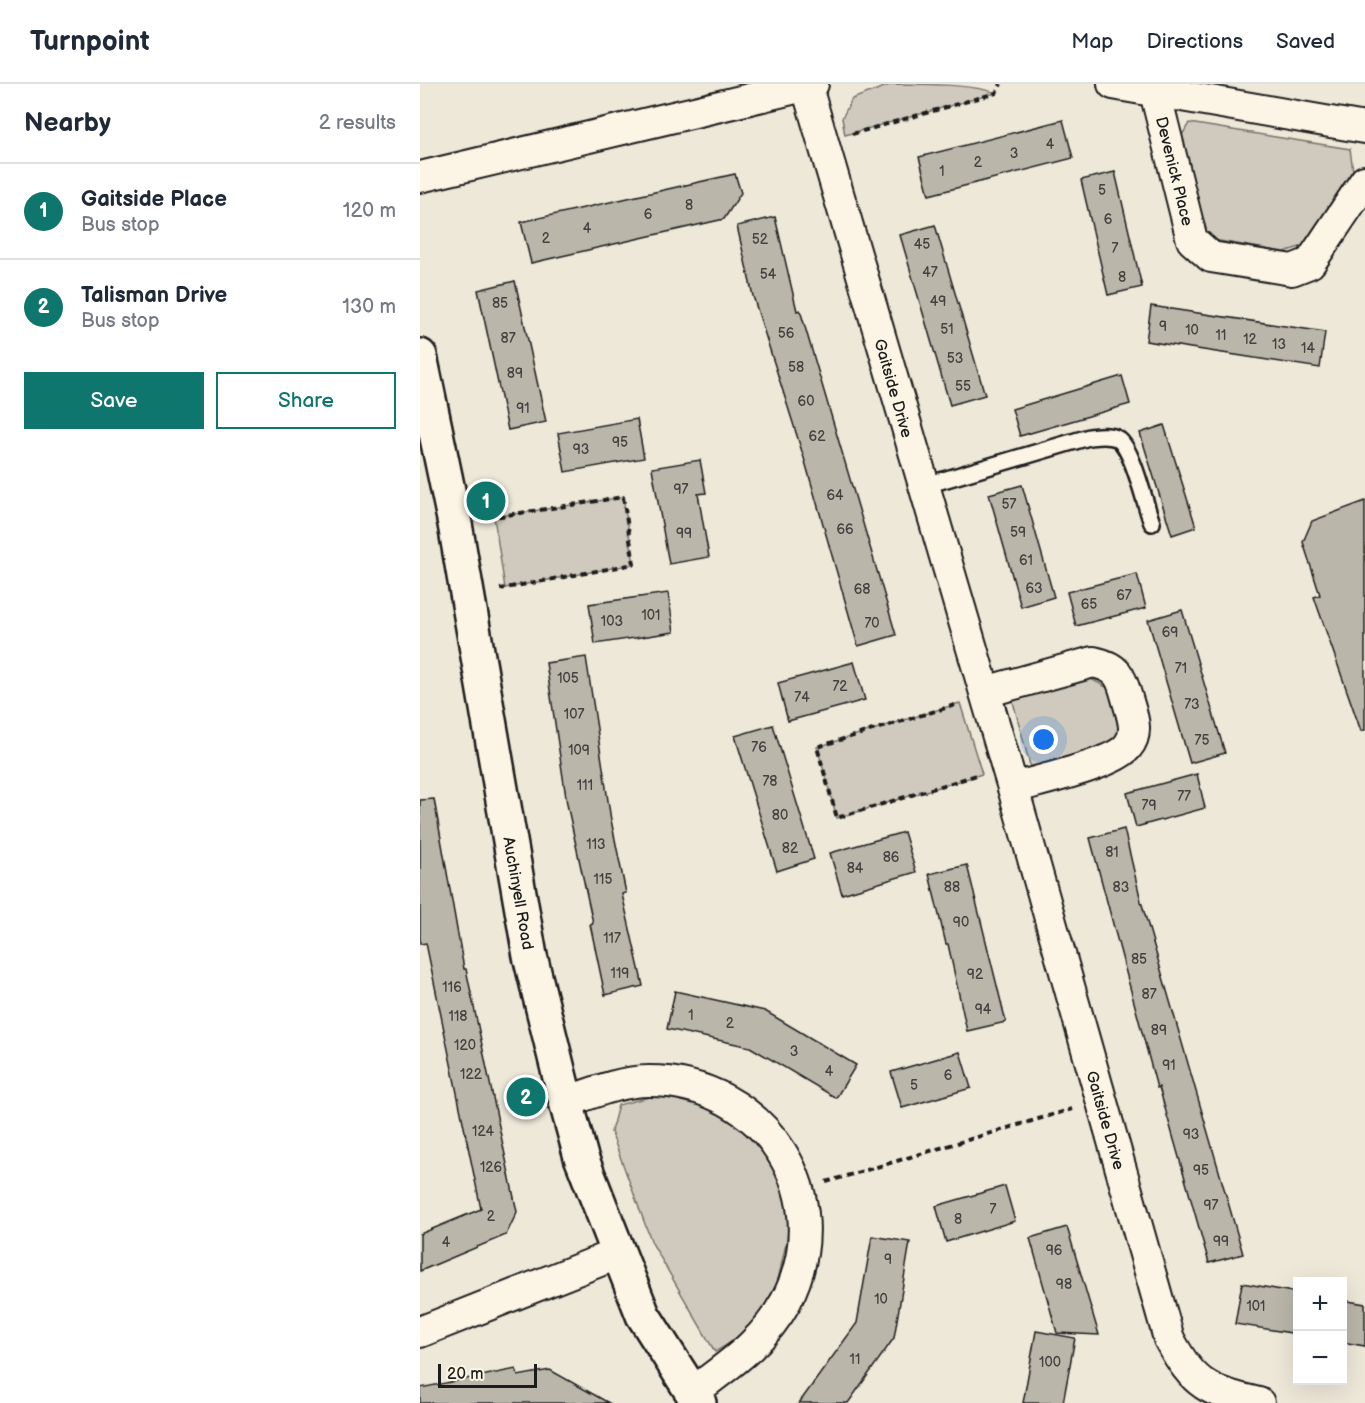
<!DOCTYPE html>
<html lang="en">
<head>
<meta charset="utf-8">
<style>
  :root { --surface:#fff; --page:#f6f6f7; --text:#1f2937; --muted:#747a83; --line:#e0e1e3; --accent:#0f766e }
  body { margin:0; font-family:"Balsamiq Sans",sans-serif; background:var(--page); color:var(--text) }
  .controls { position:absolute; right:18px; bottom:18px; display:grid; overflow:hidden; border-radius:0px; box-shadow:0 6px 24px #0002 }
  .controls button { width:54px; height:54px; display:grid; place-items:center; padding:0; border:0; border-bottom:2px solid var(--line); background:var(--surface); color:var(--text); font:30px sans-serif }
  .scale { position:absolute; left:18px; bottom:15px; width:99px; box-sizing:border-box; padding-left:6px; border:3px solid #1c1c1c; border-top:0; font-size:16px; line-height:21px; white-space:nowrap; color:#1c1c1c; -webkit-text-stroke:4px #fcf5e5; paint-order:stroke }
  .you { position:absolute; left:624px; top:656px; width:21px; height:21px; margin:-15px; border:4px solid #fff; border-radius:50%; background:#1a73e8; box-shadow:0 0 0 9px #1a73e833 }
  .badge { display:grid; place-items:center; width:39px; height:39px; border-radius:50%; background:var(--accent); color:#fff; font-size:20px; font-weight:700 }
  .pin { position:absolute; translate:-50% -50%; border:3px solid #fff; box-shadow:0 2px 6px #0006 }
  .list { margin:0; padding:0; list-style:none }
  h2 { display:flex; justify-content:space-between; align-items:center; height:78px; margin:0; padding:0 24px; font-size:26px }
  h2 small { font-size:20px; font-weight:400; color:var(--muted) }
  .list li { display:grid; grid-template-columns:39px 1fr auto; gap:18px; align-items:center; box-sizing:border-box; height:96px; padding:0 24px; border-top:2px solid var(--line) }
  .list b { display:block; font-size:22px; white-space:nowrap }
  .list p { margin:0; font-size:20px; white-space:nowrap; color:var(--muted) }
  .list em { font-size:20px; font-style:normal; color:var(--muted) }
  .actions { display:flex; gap:12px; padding:18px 24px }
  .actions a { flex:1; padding:14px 0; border:2px solid var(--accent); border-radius:0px; text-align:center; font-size:21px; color:var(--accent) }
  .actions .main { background:var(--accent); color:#fff }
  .map { position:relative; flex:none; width:945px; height:1319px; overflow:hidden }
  header { display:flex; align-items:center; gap:36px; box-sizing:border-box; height:84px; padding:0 30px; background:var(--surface); border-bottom:2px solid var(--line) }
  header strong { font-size:28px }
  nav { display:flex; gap:33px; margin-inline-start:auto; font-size:21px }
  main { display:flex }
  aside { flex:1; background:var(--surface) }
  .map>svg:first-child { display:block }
</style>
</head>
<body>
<header>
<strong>Turnpoint</strong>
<nav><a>Map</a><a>Directions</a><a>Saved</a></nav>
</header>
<main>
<aside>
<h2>Nearby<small>2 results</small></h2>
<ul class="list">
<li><span class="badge">1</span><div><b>Gaitside Place</b><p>Bus stop</p></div><em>120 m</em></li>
<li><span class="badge">2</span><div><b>Talisman Drive</b><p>Bus stop</p></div><em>130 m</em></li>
</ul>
<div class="actions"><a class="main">Save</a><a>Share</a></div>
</aside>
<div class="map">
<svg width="945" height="1319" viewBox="0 0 945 1319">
  <rect width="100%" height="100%" fill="#eee8d9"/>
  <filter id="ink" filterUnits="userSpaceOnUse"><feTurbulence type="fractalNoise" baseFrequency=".0167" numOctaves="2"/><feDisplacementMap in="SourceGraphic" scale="12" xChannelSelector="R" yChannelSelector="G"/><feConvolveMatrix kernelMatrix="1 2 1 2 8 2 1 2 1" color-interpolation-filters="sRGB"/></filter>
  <g filter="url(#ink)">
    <g fill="#cfcabd" stroke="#76736c" stroke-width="1.5">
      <path d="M472 0C501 0 553 0 576 9L425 51 422 34 432 15Z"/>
      <polygon points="769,39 930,65 933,87 883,162 864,168 794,156 779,142 758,58"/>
      <polygon points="203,413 214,480 85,504 74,433"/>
      <polygon points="671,595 690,605 699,648 687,665 611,685 592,614"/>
      <polygon points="540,619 562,690 417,734 397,663"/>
      <polygon points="241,1010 297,1022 340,1054 363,1096 369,1146 356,1205 325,1250 295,1268 232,1159 191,1048 198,1021"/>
    </g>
    <g fill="#bab6aa" stroke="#1c1c1c" stroke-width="1.5">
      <polygon points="643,36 653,74 509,111 499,73"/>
      <polygon points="695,88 722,203 688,211 661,96"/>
      <polygon points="315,90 321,109 304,135 111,179 101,138"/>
      <polygon points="355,133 377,227 380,226 476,551 438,562 384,374 333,212 317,142"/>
      <polygon points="515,141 565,311 530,321 480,151"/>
      <polygon points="95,197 126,338 88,346 58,206"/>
      <polygon points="731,222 905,248 900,284 726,257"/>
      <polygon points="702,292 710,320 600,352 592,325"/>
      <polygon points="217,335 224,374 145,388 138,349"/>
      <polygon points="744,341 776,443 752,451 720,349"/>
      <polygon points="280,376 286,409 278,410 289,473 249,480 232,384"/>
      <polygon points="602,401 634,513 601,523 569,410"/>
      <polygon points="945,417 945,646 941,647 894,513 900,511 883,458 892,437"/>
      <polygon points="717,490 726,524 656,542 647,508"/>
      <polygon points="248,509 254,548 175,560 169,520"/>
      <polygon points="762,526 805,669 770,679 728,536"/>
      <polygon points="166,573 191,736 206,809 202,810 223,902 185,911 170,840 173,839 147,720 126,579"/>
      <polygon points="434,578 445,616 368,637 358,599"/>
      <polygon points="353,641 394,775 357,787 315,652"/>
      <polygon points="777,690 785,724 716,743 707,709"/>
      <polygon points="14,715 44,885 46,885 97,1128 86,1151 0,1187 0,1150 61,1125 6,859 0,860 0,716"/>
      <polygon points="704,745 721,817 823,1170 789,1179 739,1003 737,1004 670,754"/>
      <polygon points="484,748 496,788 422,810 410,769"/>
      <polygon points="547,781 586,938 547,947 528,860 526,860 509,790"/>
      <polygon points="255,907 345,927 436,981 416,1014 330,963 247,945"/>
      <polygon points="540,968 551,1004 482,1024 471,988"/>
      <polygon points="585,1102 595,1137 526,1158 516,1122"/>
      <polygon points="647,1143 657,1177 679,1251 637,1249 610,1154"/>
      <polygon points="452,1152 490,1158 474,1254 428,1319 379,1319 437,1239"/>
      <polygon points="822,1199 878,1209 878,1250 815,1240"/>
      <polygon points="922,1216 945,1220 945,1262 922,1258"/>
      <polygon points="616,1247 655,1254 643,1319 603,1319"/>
      <polygon points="96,1285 98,1292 130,1286 189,1319 0,1319 0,1304"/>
    </g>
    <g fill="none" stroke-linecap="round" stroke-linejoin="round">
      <defs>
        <path id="service" d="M503 402 669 353C678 352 690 350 698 355 713 365 725 421 732 439"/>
        <g id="minor">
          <path d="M386 0 593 704 749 1255C775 1303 788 1307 839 1319"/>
          <polyline points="693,0 945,44"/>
          <polyline points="735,8 772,156 791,173 872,186 890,179 945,97"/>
          <polyline points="0,93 393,0"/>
          <path d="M565 608 673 578C697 583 701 591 707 614 711 629 720 648 708 662 695 680 617 697 593 704"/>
          <path d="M146 1018C172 1009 201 997 229 997 345 997 420 1113 366 1217 343 1259 310 1280 273 1308"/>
          <polyline points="0,1248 197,1170"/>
        </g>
        <polyline id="tertiary" points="0,272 35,440 110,872 146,1018 161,1073 223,1231 279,1319"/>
      </defs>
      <use href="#service" stroke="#1c1c1c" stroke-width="20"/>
      <use href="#minor" stroke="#1c1c1c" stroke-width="34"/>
      <use href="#tertiary" stroke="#1c1c1c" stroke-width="38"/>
      <g stroke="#1c1c1c" stroke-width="4" stroke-dasharray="6 4.5" stroke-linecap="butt">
        <polyline points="432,50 576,9 581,0"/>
        <polyline points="68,434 203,413 214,480 80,505"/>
        <polyline points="535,621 397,663 417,734 557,691"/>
        <polyline points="406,1098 652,1025"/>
      </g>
      <use href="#service" stroke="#fcf5e5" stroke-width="15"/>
      <use href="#minor" stroke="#fcf5e5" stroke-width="30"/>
      <use href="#tertiary" stroke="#fcf5e5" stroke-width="33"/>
    </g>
  </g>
  <g text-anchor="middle" stroke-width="4.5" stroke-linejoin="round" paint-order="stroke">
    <g font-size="14" fill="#444240">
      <text x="630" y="65">4</text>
      <text x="594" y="74">3</text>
      <text x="558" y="83">2</text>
      <text x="522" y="92">1</text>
      <text x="682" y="111">5</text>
      <text x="269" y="126">8</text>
      <text x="228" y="135">6</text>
      <text x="688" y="140">6</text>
      <text x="167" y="149">4</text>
      <text x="126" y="159">2</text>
      <text x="340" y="160">52</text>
      <text x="502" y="165">45</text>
      <text x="695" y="169">7</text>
      <text x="510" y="193">47</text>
      <text x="348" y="195">54</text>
      <text x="702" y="198">8</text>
      <text x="518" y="222">49</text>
      <text x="80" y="224">85</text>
      <text x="743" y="247">9</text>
      <text x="527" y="250">51</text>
      <text x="772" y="251">10</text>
      <text x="366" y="254">56</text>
      <text x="801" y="256">11</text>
      <text x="88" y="259">87</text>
      <text x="830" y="260">12</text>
      <text x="859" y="265">13</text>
      <text x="888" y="269">14</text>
      <text x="535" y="279">53</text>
      <text x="376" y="288">58</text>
      <text x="95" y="294">89</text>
      <text x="543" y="307">55</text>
      <text x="386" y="322">60</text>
      <text x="103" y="329">91</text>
      <text x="397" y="357">62</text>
      <text x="200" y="363">95</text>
      <text x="161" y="370">93</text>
      <text x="261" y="410">97</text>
      <text x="415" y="416">64</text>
      <text x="589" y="425">57</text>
      <text x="425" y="450">66</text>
      <text x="598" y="453">59</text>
      <text x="264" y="454">99</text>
      <text x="606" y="481">61</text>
      <text x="614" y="509">63</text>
      <text x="442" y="510">68</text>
      <text x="704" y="516">67</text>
      <text x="669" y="525">65</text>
      <text x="231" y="536">101</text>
      <text x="192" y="542">103</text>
      <text x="452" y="544">70</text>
      <text x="750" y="553">69</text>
      <text x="761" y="589">71</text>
      <text x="148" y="599">105</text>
      <text x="420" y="607">72</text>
      <text x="382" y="618">74</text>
      <text x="772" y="625">73</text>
      <text x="154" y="635">107</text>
      <text x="782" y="661">75</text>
      <text x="339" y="668">76</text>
      <text x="159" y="671">109</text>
      <text x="350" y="702">78</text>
      <text x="165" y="706">111</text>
      <text x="764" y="717">77</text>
      <text x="729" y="726">79</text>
      <text x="360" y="736">80</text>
      <text x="176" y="765">113</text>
      <text x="370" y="769">82</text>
      <text x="692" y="773">81</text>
      <text x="471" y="778">86</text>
      <text x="435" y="789">84</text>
      <text x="183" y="800">115</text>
      <text x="532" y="808">88</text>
      <text x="701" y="808">83</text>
      <text x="541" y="843">90</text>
      <text x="192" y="859">117</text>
      <text x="719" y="880">85</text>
      <text x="200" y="894">119</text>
      <text x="555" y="895">92</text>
      <text x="32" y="908">116</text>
      <text x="729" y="915">87</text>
      <text x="563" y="930">94</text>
      <text x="271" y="936">1</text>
      <text x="38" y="937">118</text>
      <text x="310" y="944">2</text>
      <text x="739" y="951">89</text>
      <text x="45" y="966">120</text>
      <text x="374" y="972">3</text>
      <text x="749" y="986">91</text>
      <text x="409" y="992">4</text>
      <text x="51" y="995">122</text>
      <text x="528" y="996">6</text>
      <text x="494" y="1006">5</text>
      <text x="63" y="1052">124</text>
      <text x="771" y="1055">93</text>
      <text x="71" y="1088">126</text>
      <text x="781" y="1091">95</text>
      <text x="791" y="1126">97</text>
      <text x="573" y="1130">7</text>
      <text x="71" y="1137">2</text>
      <text x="538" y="1140">8</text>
      <text x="801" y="1162">99</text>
      <text x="26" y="1163">4</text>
      <text x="634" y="1171">96</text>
      <text x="468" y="1180">9</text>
      <text x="644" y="1205">98</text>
      <text x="461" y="1220">10</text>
      <text x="836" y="1227">101</text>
      <text x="435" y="1280">11</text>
      <text x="630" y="1283">100</text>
    </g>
    <g font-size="16" fill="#1c1c1c" stroke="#fcf5e5">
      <text transform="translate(755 87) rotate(76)" y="6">Devenick Place</text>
      <text transform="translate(474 304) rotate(74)" y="6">Gaitside Drive</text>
      <text transform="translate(99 809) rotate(80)" y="6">Auchinyell Road</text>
      <text transform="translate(686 1036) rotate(74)" y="6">Gaitside Drive</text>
    </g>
  </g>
</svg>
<div class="controls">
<button>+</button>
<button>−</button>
</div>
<div class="scale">20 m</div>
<div class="you"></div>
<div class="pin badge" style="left:66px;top:417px">1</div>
<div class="pin badge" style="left:106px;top:1013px">2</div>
</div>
</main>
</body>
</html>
